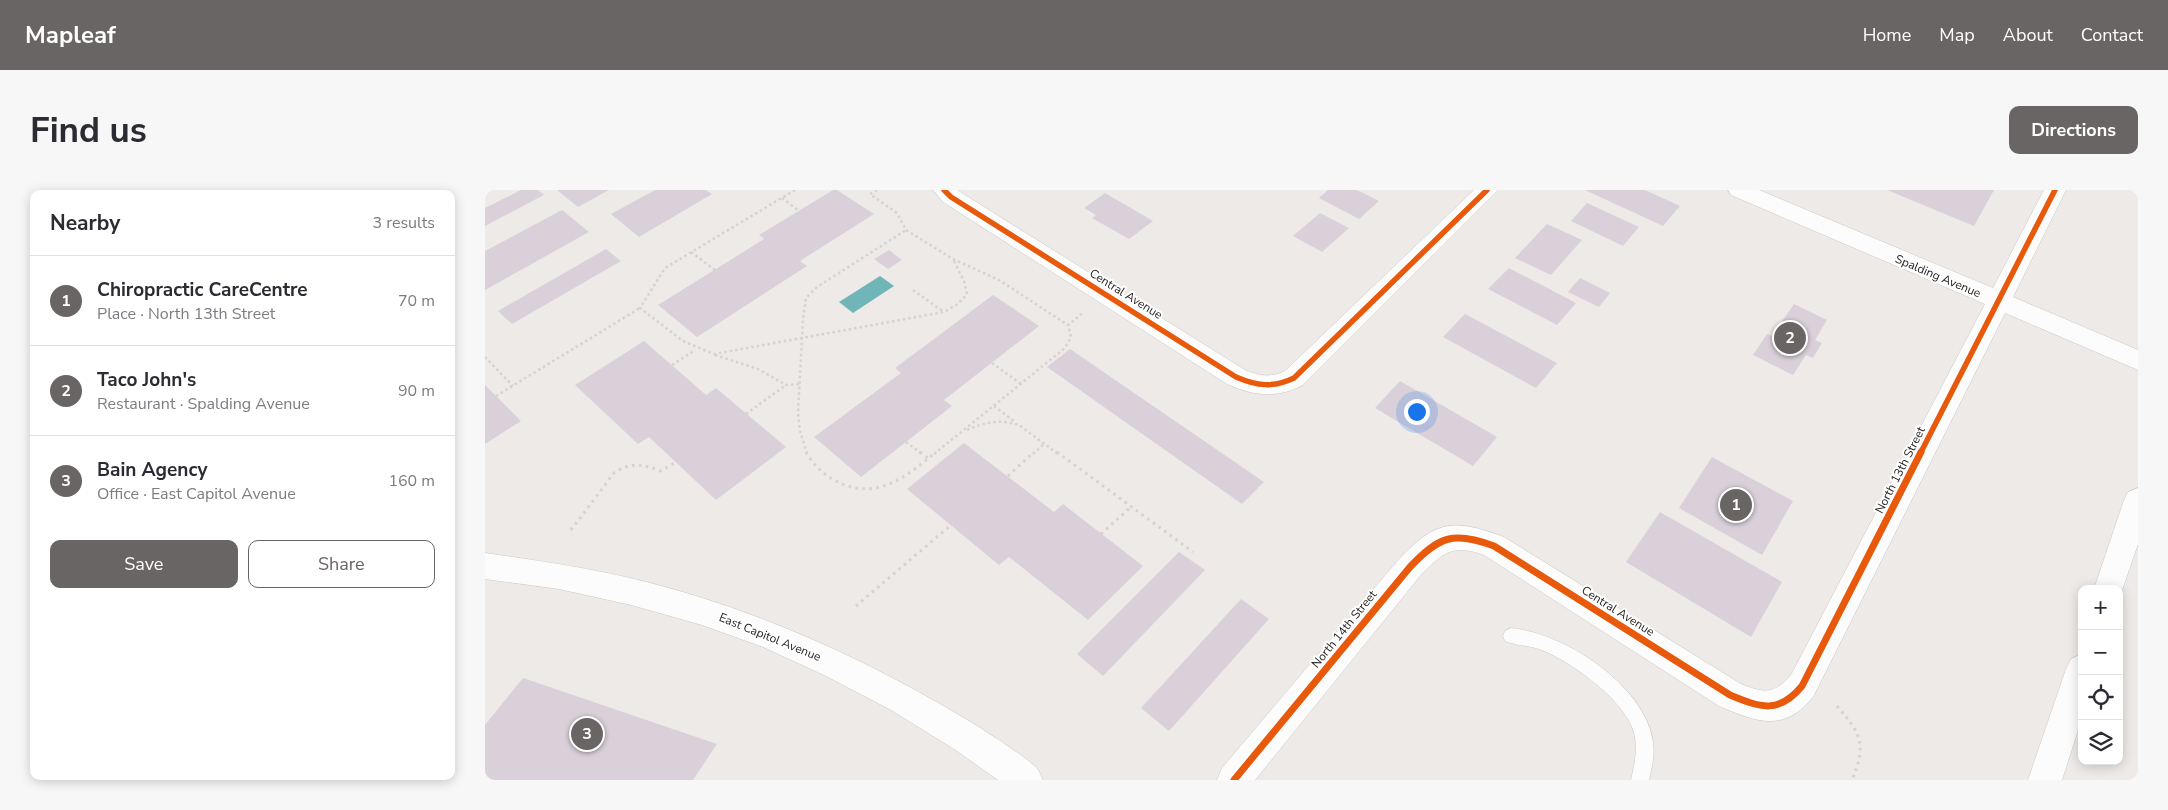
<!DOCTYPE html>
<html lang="en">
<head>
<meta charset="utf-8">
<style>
  :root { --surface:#fff; --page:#f7f7f7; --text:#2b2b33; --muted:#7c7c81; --line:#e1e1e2; --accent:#696564 }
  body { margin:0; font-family:"Nunito Sans",sans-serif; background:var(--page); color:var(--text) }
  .controls { position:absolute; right:15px; bottom:15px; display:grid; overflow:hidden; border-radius:10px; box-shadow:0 2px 12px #0003 }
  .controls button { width:45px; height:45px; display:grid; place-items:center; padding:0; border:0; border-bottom:1px solid var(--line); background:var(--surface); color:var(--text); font:25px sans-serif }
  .you { position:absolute; left:931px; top:221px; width:18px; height:18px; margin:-12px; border:4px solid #fff; border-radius:50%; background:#1a73e8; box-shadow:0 0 0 8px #1a73e833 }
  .badge { display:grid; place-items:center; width:32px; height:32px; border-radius:50%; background:var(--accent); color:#fff; font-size:16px; font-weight:700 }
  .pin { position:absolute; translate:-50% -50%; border:2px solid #fff; box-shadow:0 1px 5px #0006 }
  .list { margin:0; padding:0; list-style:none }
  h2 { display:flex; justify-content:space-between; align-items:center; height:65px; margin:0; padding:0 20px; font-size:21px }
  h2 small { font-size:16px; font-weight:400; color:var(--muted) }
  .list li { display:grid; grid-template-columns:32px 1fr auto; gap:15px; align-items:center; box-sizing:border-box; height:90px; padding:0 20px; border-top:1px solid var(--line) }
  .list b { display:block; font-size:19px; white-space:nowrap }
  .list p { margin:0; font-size:16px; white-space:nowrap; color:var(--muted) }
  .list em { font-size:16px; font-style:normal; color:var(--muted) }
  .actions { display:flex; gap:10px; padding:15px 20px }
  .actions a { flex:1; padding:11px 0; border:1px solid var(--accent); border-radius:10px; text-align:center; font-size:18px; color:var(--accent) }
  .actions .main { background:var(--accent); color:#fff }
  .icon { flex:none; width:28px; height:28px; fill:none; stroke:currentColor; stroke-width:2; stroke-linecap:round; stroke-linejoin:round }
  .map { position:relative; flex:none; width:1653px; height:590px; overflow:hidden; border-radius:10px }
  header { display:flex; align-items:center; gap:30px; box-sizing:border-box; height:70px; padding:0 25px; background:var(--accent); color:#fff }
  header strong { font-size:24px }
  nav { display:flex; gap:28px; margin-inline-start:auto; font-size:18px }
  .intro { display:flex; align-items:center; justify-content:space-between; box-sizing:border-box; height:120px; padding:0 30px }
  h1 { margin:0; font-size:35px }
  .button { padding:12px 22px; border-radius:10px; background:var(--accent); color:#fff; font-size:18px; font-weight:700 }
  main { display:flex; gap:30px; padding:0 30px }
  aside { flex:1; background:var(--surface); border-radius:10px; box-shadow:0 2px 12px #0003 }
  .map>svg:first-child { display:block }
</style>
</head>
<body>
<header>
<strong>Mapleaf</strong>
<nav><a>Home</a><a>Map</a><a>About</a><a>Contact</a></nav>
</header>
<div class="intro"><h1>Find us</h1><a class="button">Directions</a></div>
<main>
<aside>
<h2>Nearby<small>3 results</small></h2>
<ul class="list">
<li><span class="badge">1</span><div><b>Chiropractic CareCentre</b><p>Place · North 13th Street</p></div><em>70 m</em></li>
<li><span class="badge">2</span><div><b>Taco John's</b><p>Restaurant · Spalding Avenue</p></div><em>90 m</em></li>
<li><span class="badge">3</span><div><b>Bain Agency</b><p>Office · East Capitol Avenue</p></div><em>160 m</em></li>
</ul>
<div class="actions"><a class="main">Save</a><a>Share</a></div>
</aside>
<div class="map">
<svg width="1653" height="590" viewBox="0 0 1653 590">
  <rect width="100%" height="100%" fill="#eeeae8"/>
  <polygon fill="#70b6b8" points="395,86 409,96 368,123 354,112"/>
  <g fill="#dad0da">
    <polygon points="36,0 53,0 59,5 0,36 0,18"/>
    <polygon points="72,0 124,0 93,17"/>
    <polygon points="170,0 221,0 227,4 154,47 126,24"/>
    <polygon points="348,0 352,0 389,24 315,71 322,76 212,147 173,115 279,49 274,45"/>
    <polygon points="843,0 872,0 894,11 874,29 834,8"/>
    <polygon points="1100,0 1160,0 1195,16 1178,36"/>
    <polygon points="1402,0 1509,0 1489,36"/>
    <polygon points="620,3 668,31 644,49 607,28 611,25 599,18"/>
    <polygon points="1102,13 1154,37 1138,56 1086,31"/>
    <polygon points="77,20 104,42 0,100 0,61"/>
    <polygon points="835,23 864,38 837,62 808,46"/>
    <polygon points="1062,34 1097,50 1066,85 1030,68"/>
    <polygon points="121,59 136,71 27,134 13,121"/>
    <polygon points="404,60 417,70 403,79 389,69"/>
    <polygon points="1024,78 1091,113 1072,135 1003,99"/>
    <polygon points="1095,88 1125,103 1114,117 1083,102"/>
    <polygon points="508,105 554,136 459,210 467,216 376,287 329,247 416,183 410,178"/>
    <polygon points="1309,114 1342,130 1330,150 1337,153 1328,168 1321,165 1308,185 1268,165 1282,144 1287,146"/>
    <polygon points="980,124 1072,173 1051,198 958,147"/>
    <polygon points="159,151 221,205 231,198 301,257 231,310 164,247 153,254 90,195"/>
    <polygon points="585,159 779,292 757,314 562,177"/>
    <polygon points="915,191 1012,247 988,276 890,218"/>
    <polygon points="0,195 36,231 0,254"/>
    <polygon points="479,253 569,322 578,314 658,376 603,430 524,367 514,375 422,299"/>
    <polygon points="1227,267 1308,311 1277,365 1194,318"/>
    <polygon points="1175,322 1297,392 1266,447 1141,372"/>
    <polygon points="694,362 720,380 618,486 592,464"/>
    <polygon points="756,409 784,429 684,541 656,518"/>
    <polygon points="38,488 232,554 208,590 0,590 0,535"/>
  </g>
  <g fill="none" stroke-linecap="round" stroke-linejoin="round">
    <defs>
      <path id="service" d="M1026 438C1079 443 1160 495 1168 552 1170 565 1167 577 1164 590H1146C1150 572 1154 554 1147 537 1135 507 1084 470 1054 459 1043 455 1031 456 1020 451L1018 446 1020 441Z"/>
      <g id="minor">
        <path d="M448 0H472L760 180C774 186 786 188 800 181L989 0H1013L818 195C791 209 769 206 742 194L458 12Z"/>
        <path d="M1243 0H1274L1508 98 1559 0H1581L1528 107 1653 160V180L1520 123 1328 507C1299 543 1271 532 1234 516L999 365C967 353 957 363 935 386L770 590H732L737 578 915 368C952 329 970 329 1019 347L1256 494C1279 503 1289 505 1306 485L1500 114 1246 5Z"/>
      </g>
      <path id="tertiary" d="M0 363C49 370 97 377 145 388 264 416 375 466 479 528 491 535 548 571 553 580 555 582 556 587 558 590H513L469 559 406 520 341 486 278 457 217 435 146 415 74 399 0 389Z"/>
      <g id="primary">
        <polygon points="1653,298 1653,354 1634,409 1634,399 1609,399 1639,310 1643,302"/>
        <polygon points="1597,464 1597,528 1577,590 1543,590 1581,479 1586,469"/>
      </g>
    </defs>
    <use href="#service" stroke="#cac7c5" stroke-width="1"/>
    <use href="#minor" stroke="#cac7c5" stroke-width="1"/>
    <use href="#tertiary" stroke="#cac7c5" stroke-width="1"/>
    <use href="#primary" stroke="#cac7c5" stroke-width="1"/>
    <g stroke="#d4d2d2" stroke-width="2.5" stroke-dasharray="2.5 3" stroke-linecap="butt">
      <polyline points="310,0 180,78 155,118 198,151 229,164 459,122 473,114 482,104 479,91 468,69"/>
      <polyline points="392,0 385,4 412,23 421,40 468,69 514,90 583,135 599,122"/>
      <polyline points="297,8 314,21"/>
      <polyline points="206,62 230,80"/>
      <polyline points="428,100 459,122"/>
      <polyline points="230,165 273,179 301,195 315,194"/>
      <polyline points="0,167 28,196"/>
      <polyline points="507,173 536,194"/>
      <polyline points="187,175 210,160"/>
      <polyline points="11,206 155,118"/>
      <polyline points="509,216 530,232"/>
      <polyline points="261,224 301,195"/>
      <path d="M482 240C500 232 515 229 534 235L573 264"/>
      <polyline points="421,252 437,264"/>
      <polyline points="322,264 315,241 313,223 318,129 321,108 332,97 421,40"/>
      <polyline points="449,264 580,158 586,147 583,135"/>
      <polyline points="548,264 560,253"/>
    </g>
    <g stroke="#d4d2d2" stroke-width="3" stroke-dasharray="2.5 4.5" stroke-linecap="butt">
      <path d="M321 262C329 276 338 284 351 291 391 312 421 287 451 262"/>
      <polyline points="435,262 443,268"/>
      <polyline points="572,262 708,362"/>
      <polyline points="523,286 549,262"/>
      <path d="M86 340 129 283C145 272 158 274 176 281L191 272"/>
      <polyline points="616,344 646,317"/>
      <polyline points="371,416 466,335"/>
      <path d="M1352 516C1376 544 1382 554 1367 590"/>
    </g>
    <use href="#service" fill="#fcfcfc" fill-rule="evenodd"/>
    <use href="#minor" fill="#fcfcfc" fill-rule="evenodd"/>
    <use href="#tertiary" fill="#fcfcfc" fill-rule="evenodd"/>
    <use href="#primary" fill="#fcfcfc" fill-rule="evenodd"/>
    <defs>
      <g id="cycleway-far1">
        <path d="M459 0 466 7 751 187C772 196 788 198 809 188L1002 0"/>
        <polyline points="1435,264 1570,0"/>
      </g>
      <path id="cycleway" d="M749 590 925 377C954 346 969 341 1009 356L1245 505C1276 518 1294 524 1317 496L1436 262"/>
    </defs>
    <use href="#cycleway-far1" stroke="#fff" stroke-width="8"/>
    <use href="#cycleway" stroke="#fff" stroke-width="10"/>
    <use href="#cycleway-far1" stroke="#e8590c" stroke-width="5.5"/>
    <use href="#cycleway" stroke="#e8590c" stroke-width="7"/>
  </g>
  <g text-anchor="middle" stroke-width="4" stroke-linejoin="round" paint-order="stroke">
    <g font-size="12" fill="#211e1d" stroke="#fff">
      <text transform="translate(1453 86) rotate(23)" y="4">Spalding Avenue</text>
      <text transform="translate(641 104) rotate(32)" y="4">Central Avenue</text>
      <text transform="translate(1415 280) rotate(-63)" y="4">North 13th Street</text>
      <text transform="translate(1133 421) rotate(32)" y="4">Central Avenue</text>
      <text transform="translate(859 439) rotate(-51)" y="4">North 14th Street</text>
      <text transform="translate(285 447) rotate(22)" y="4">East Capitol Avenue</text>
    </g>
  </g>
</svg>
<div class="controls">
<button>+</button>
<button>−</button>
<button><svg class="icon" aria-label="locate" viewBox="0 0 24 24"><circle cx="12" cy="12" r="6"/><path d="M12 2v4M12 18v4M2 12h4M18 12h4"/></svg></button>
<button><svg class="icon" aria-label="layers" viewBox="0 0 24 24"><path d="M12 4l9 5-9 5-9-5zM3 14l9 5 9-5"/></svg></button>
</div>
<div class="you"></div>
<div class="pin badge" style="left:1251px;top:315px">1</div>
<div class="pin badge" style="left:1305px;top:148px">2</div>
<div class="pin badge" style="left:102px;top:544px">3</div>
</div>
</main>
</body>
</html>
